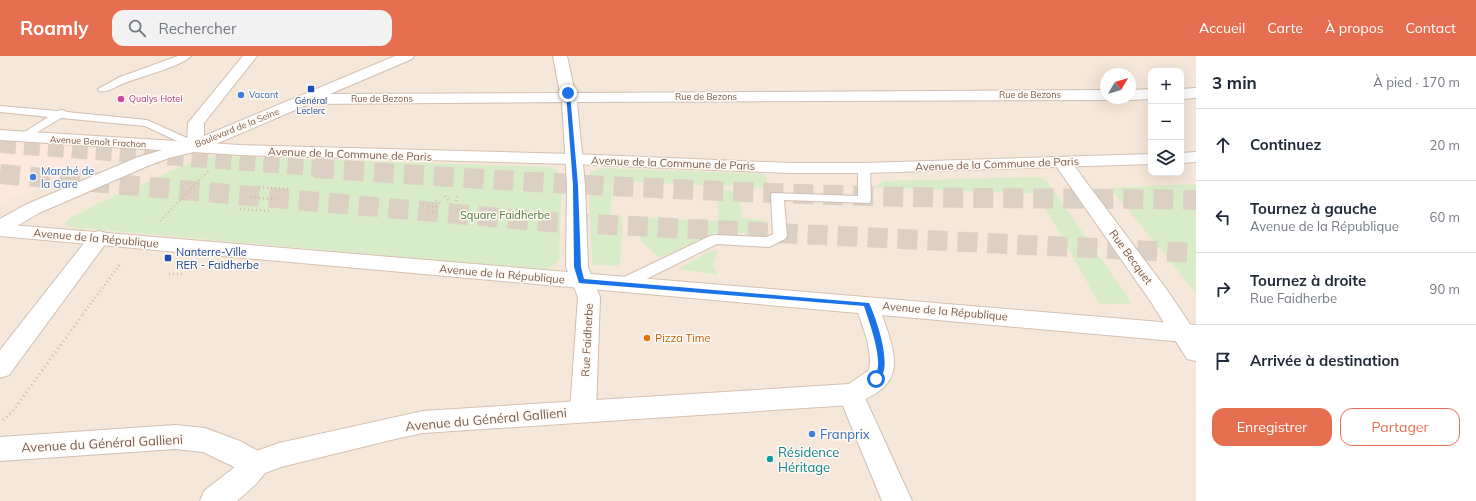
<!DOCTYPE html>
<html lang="fr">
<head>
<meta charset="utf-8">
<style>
  :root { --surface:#fff; --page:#f2f2f3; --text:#1f2937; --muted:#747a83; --line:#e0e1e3; --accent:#e76f51 }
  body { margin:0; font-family:Mulish,sans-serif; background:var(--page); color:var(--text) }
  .controls { position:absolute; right:12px; top:12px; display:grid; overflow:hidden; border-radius:8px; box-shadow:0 4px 16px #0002 }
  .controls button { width:36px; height:36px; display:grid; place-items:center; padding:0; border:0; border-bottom:1px solid var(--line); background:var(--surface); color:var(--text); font:20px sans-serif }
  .compass { position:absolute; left:1100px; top:12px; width:36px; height:36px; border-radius:50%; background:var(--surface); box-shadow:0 4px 16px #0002; rotate:52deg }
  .stop { position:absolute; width:12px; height:12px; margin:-9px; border:3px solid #1a73e8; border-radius:50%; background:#fff }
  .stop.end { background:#1a73e8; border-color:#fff; box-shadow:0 1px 4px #0008 }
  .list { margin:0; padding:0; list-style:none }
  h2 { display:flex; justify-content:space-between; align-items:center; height:52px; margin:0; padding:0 16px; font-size:17px }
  h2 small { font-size:13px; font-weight:400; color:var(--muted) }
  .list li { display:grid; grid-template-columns:26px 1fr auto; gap:12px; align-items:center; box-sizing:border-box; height:72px; padding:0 16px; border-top:1px solid var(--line) }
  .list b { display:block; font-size:15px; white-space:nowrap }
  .list p { margin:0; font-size:13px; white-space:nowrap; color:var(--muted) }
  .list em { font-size:13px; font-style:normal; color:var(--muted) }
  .actions { display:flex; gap:8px; padding:12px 16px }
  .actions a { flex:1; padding:9px 0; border:1px solid var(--accent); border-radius:12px; text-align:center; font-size:14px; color:var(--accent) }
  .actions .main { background:var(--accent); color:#fff }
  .icon { flex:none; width:22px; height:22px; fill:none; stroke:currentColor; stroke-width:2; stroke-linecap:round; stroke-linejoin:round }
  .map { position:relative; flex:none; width:1196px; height:445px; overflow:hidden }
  header { display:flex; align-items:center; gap:24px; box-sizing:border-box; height:56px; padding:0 20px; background:var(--accent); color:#fff }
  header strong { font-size:19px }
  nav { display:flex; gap:22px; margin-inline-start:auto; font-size:14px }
  .search { width:280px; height:36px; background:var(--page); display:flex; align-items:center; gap:10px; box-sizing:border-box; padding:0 14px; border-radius:12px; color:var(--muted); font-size:15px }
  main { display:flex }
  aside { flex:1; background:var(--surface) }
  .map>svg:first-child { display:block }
</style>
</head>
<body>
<header>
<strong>Roamly</strong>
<div class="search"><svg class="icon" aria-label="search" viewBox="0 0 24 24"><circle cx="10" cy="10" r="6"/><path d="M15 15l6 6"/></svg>Rechercher</div>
<nav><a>Accueil</a><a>Carte</a><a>À propos</a><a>Contact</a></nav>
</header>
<main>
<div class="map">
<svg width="1196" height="445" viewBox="0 0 1196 445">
  <rect width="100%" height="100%" fill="#fdf6ec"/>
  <path fill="#f5e8da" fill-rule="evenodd" d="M0 0H1196V445H0ZM1151 15H1181V117H1151ZM1106 18H1130V42H1106Z"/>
  <polygon fill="#fde8e0" points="0,84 130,95 0,147"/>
  <g fill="#d8ecc9">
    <polygon points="205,100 552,111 557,113 562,121 559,204 551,211 544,214 69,171 65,167 69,163 97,148"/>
    <polygon points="602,112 765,118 769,132 613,125 610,160 623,161 620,207 618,210 594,209 592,205 588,120 592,116"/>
    <polygon points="1038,121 1046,124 1132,247 1100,249 1037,138 875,131 884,125"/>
    <polygon points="1196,128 1196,237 1110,132"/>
    <polygon points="716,134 739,135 742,162 765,164 765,175 754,178 717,176 660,202 640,184 641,162 719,165"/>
    <polygon points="710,195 718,195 713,209 718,219 678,213"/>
  </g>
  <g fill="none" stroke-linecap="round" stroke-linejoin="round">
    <polyline stroke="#dcd0c4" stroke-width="16" stroke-dasharray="16 8" stroke-linecap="butt" points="0,89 329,113"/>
    <g stroke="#dcd0c4" stroke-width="20" stroke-dasharray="20 10" stroke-linecap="butt">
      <path d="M314 112C498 125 683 135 868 140 977 143 1087 142 1196 144"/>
      <polyline points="0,118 548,166 1196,197"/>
    </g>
    <defs>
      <g id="lane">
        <path d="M178 0H191C181 11 138 21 122 28 115 31 107 37 99 35L98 33 120 21Z"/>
        <polygon points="0,50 57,55 62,54 67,56 147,64 200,88 202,90 196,94 192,92 145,70 61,62 24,84 18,81 20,79 48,61 0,56"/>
        <polygon points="864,108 870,112 871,144 869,147 784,144 787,180 785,183 769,191 717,188 630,231 625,232 620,231 617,227 620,223 710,180 715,179 767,181 773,178 771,140 772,137 858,140 858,112"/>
      </g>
      <g id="street">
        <polygon points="243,0 257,0 204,67 204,80 395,0 414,0 412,3 330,38 560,37 553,0 567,0 575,37 1106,34 1106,42 1112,42 1106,44 577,46 585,129 588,211 600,241 596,355 592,363 583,366 574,363 570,355 578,241 566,211 567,129 562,46 309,48 202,94 169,102 150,109 39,157 7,176 0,178 0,163 25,149 138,101 187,87 188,67"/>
        <polygon points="1196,32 1196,42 1181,43 1181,33"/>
        <polygon points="1151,33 1151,43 1130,44 1124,42 1130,42 1130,34"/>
        <polygon points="1063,102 1069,103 1167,234 1196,277 1196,305 1187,303 1151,246 1054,107 1057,103"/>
        <polygon points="99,175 106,177 109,182 106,187 9,319 0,322 0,294 92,177"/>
        <polygon points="851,327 860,331 912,445 882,445 838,338 842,331"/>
        <polygon points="175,369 205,372 240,385 265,399 269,408 265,417 255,421 203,396 175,393 0,405 0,381"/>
      </g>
      <g id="secondary">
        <polygon points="0,74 240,89 573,98 790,107 864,107 1151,98 1151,108 864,117 790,117 573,108 240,99 0,84"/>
        <polygon points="1196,96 1196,106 1181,107 1181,97"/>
        <path d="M0 168 1196 269V287L882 259C899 306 905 330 851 349L423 377 395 383 281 411 265 417 256 428 237 445H200L204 435 236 410 245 399 279 387 423 355 849 328 869 314C873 296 864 274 858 257L0 180Z"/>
      </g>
    </defs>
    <use href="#lane" stroke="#d1beb0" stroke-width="2"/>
    <use href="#street" stroke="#d1beb0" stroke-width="2"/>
    <use href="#secondary" stroke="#d6c0b0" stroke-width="2"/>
    <g stroke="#d9b8a5" stroke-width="2.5" stroke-dasharray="1 3" stroke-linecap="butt">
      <polyline points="259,131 288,133"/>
      <polyline points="445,140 449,145"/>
      <polyline points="251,141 279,144"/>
      <polyline points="436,144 443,148"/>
      <polyline points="456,145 458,139"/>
      <polyline points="428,150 439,151"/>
      <polyline points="240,153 269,155"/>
      <polyline points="428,157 439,155"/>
      <polyline points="160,165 209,114"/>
      <polyline points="169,218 182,218"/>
      <polyline points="83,258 121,207"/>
    </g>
    <polyline stroke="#d9b8a5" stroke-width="3" stroke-dasharray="1 3.5" stroke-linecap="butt" points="3,364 12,356 84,257"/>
    <use href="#lane" fill="#fff" fill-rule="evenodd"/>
    <use href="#street" fill="#fff" fill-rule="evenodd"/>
    <use href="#secondary" fill="#fff" fill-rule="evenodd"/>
  </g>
  <path fill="#1a73e8" d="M568 36 570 37 578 129 581 211 584 223 869 247C876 261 896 318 876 326L872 323C874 321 877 318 877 315 882 301 869 265 864 250L579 227 574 211 573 129 566 37Z"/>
  <g fill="#1a4fb4" stroke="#fffaf3" stroke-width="1.5">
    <rect x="307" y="29" width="8" height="8" rx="2"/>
    <rect x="164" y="198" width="8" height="8" rx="2"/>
  </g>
  <g fill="#3f7fe0" stroke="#fffaf3" stroke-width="1.5">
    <circle cx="241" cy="39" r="4"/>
    <circle cx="33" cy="121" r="4"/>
    <circle cx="812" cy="378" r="4"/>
  </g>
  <circle fill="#d1479c" stroke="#fffaf3" stroke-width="1.5" cx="121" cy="43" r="4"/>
  <circle fill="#e8710a" stroke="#fffaf3" stroke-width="1.5" cx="647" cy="282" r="4"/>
  <circle fill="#0f9aa8" stroke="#fffaf3" stroke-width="1.5" cx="770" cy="403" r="4"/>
  <g text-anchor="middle" stroke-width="3" stroke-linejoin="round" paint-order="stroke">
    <g font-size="9" fill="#366cbe" stroke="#fffaf3" text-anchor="start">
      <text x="249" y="42">Vacant</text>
    </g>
    <g font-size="9" fill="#7a5c4d" stroke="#fffaf3">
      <text x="1030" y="42">Rue de Bezons</text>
      <text x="706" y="44">Rue de Bezons</text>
      <text x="382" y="46">Rue de Bezons</text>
      <text transform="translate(237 72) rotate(-22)" y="3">Boulevard de la Seine</text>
      <text transform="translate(98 86) rotate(3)" y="3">Avenue Benoît Frachon</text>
    </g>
    <g font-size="9" fill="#b23c85" stroke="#fffaf3" text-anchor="start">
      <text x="129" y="46">Qualys Hotel</text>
    </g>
    <g font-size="9" fill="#164399" stroke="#fffaf3">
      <text x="311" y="48">Général<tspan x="311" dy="10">Leclerc</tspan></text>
    </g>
    <g font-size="11" fill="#7a5c4d" stroke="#fffaf3">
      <text transform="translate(350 98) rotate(2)" y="4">Avenue de la Commune de Paris</text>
      <text transform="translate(673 107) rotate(2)" y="4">Avenue de la Commune de Paris</text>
      <text transform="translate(997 108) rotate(-2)" y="4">Avenue de la Commune de Paris</text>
      <text transform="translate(96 182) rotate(5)" y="4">Avenue de la République</text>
      <text transform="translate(1131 201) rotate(54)" y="4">Rue Becquet</text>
      <text transform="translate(502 218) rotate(5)" y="4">Avenue de la République</text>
      <text transform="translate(945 255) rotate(5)" y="4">Avenue de la République</text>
      <text transform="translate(587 284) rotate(-87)" y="4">Rue Faidherbe</text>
    </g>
    <g font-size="11" fill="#366cbe" stroke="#fffaf3" text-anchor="start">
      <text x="41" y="119">Marché de<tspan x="41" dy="13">la Gare</tspan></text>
    </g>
    <g font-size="11" fill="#537a41" stroke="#fffaf3">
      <text x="505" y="163">Square Faidherbe</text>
    </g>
    <g font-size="11" fill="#164399" stroke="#fffaf3" text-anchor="start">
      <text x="176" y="200">Nanterre-Ville<tspan x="176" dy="13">RER - Faidherbe</tspan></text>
    </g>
    <g font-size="11" fill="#c56008" stroke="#fffaf3" text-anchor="start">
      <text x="655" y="286">Pizza Time</text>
    </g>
    <g font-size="13" fill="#7a5c4d" stroke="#fffaf3">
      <text transform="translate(486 363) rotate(-5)" y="5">Avenue du Général Gallieni</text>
      <text transform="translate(102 387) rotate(-3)" y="5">Avenue du Général Gallieni</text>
    </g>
    <g font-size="13" fill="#366cbe" stroke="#fffaf3" text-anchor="start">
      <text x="820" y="383">Franprix</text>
    </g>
    <g font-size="13" fill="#0d838f" stroke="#fffaf3" text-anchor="start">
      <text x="778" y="401">Résidence<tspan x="778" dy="15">Héritage</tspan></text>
    </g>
  </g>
</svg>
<div class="controls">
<button>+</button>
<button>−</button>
<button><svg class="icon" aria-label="layers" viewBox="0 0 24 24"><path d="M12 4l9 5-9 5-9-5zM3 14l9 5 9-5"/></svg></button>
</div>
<svg class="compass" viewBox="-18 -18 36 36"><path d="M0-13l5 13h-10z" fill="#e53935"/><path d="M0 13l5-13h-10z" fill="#747a83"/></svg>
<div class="stop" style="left:876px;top:323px"></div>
<div class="stop end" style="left:568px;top:37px"></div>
</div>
<aside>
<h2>3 min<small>À pied · 170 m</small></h2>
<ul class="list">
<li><svg class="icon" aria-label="ahead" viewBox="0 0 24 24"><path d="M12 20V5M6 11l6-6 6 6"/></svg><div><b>Continuez</b></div><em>20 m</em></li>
<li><svg class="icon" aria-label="left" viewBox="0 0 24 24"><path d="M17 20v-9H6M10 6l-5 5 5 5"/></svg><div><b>Tournez à gauche</b><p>Avenue de la République</p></div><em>60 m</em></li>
<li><svg class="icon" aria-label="right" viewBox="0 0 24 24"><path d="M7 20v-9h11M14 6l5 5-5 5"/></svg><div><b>Tournez à droite</b><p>Rue Faidherbe</p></div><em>90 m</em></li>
<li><svg class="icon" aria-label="arrive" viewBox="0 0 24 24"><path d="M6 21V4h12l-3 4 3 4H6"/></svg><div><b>Arrivée à destination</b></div></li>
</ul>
<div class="actions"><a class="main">Enregistrer</a><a>Partager</a></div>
</aside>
</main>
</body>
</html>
